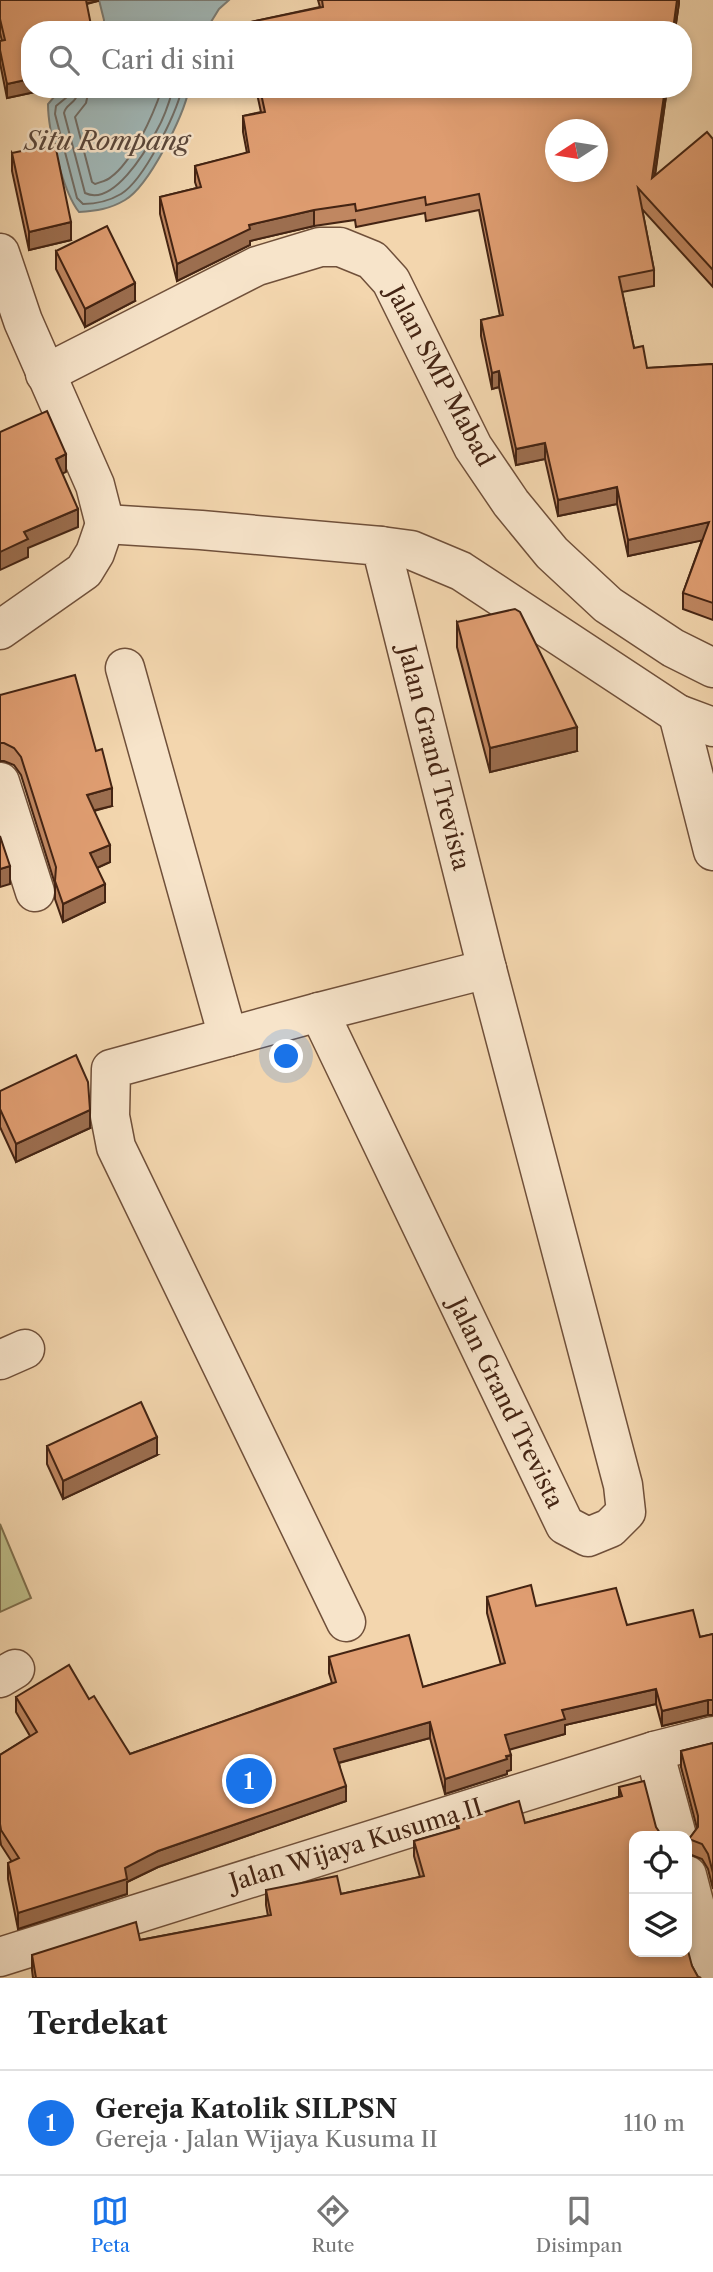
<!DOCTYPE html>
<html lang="id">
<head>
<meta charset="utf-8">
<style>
  :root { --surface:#fff; --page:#f6f6f6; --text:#222; --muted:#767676; --line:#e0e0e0; --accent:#1a73e8 }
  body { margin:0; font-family:"Libre Caslon Text",serif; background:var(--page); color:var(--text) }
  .controls { position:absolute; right:21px; bottom:21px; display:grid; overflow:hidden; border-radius:14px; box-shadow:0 4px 10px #0003 }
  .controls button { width:63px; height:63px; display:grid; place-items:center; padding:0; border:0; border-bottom:2px solid var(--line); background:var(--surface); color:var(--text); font:35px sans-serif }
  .compass { position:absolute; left:545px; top:119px; width:63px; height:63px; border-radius:50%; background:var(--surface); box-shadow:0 4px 10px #0003; rotate:258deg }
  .you { position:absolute; left:287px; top:1057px; width:24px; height:24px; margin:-18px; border:5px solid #fff; border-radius:50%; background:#1a73e8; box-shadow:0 0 0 10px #1a73e833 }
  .badge { display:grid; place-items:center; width:46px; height:46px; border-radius:50%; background:var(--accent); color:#fff; font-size:23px; font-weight:700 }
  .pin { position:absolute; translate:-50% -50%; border:4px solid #fff; box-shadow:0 2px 7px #0006 }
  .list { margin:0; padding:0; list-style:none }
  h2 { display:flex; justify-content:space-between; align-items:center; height:91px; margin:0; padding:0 28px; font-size:30px }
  h2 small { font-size:23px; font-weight:400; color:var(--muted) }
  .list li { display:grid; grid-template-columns:46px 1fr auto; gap:21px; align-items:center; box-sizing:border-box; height:105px; padding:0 28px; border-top:2px solid var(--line) }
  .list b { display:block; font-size:26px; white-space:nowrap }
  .list p { margin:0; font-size:23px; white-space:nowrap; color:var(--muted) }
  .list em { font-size:23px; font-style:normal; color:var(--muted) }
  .icon { flex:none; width:38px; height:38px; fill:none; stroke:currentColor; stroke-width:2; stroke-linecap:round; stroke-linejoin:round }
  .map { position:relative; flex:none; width:713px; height:1978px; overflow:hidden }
  .search { position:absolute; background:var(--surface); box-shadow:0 4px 10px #0003; left:21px; right:21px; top:21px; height:77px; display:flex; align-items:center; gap:18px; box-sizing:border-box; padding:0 24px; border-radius:28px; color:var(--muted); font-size:26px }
  .sheet { height:196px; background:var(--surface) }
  nav { display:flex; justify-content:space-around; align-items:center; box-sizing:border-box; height:98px; border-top:2px solid var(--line); background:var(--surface); font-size:19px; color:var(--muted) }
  nav a { display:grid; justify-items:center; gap:4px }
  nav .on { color:var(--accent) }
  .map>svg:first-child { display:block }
</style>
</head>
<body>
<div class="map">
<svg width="713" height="1978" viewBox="0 0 713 1978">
  <rect width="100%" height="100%" fill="#f3d6ae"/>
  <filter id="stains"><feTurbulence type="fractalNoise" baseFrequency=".00286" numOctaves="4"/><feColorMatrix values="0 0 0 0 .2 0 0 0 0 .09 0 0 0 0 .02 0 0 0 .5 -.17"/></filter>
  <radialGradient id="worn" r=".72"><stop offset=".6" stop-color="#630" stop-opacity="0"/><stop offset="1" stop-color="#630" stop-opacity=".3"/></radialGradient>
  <polygon fill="#bdbd89" stroke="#80704e" stroke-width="2" points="0,1524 31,1598 0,1612"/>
  <g fill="#a0b6b5" stroke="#7b7c74" stroke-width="2">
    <polygon points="99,0 229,0 219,9 206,30 103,30 104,20"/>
    <path d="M68 89H189C183 117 149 186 125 200 110 209 96 211 79 212 63 192 48 130 48 104L54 97Z"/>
  </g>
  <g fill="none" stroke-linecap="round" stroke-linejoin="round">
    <g stroke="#726d64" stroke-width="2">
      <path d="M69 89 67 97 56 106 55 114 77 198 83 204C97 204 109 201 121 194 144 180 175 116 182 89"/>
      <path d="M78 89C78 104 66 103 64 113L85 193C113 207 146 151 157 130 164 118 169 103 173 89"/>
      <path d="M89 89 86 103 75 117 92 182 95 184C100 182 107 181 111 177 133 161 153 115 162 89"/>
    </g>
    <defs>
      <g id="minor">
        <polyline points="0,253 23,321 95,485 105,524"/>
        <polyline points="45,374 257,266 320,247 340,247 372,260 391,281 473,447 511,503 552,553 608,605 673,648 713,668"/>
        <polyline points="105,524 201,530 381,546 487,969 623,1485 626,1512 610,1528 588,1537 565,1525 319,1012"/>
        <polyline points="381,546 411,550 461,571 678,714 713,727"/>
        <polyline points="0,630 84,571 95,553 105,524"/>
        <polyline points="125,668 228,1037"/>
        <polyline points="678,714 713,851"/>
        <polyline points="0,782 35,892"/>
        <polyline points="0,1360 25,1349"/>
        <polyline points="346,1622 116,1147 110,1116 111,1069 319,1012 487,969"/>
        <polyline points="0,1678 15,1669"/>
        <polyline points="654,1751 677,1836"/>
        <polyline points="687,1875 713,1976"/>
        <polyline points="0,1957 654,1751 713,1736"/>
      </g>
    </defs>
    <use href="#minor" stroke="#70503a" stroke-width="41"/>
    <use href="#minor" stroke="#f7e4ca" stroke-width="38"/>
  </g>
  <g fill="#c08761" stroke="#442413" stroke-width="2">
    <polygon points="0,0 98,0 98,1 87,4 30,89 49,89 7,98 0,63 0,41 2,41 0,33"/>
    <polygon points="318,0 679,0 679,3 675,30 246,30 246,23 320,7"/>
    <polygon points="256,89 667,89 655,176 713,139 713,287 642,209 654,270 654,286 622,292 634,348 647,368 713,364 713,620 683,609 683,593 702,540 628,556 617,504 558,516 545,459 516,465 499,387 492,389 481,336 481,320 500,316 479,210 426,221 425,213 356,227 355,220 314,226 250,241 250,245 177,281 160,214 160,197 197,188 195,182 195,166 247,153 243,132 243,116 261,112"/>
    <polygon points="12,153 71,240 29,250 12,171"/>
    <polygon points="56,251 135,301 85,327 56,269"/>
    <polygon points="457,622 577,751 490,772 457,647"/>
    <polygon points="0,695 112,806 94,811 110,862 97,868 105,902 63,922 55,899 55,884 21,775 14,765 4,761 0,761"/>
    <polygon points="0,1091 90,1128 16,1162 0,1127"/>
    <polygon points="47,1446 157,1455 63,1499 47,1464"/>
    <polygon points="487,1597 627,1625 700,1637 713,1634 713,1715 708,1715 662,1726 656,1704 565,1725 565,1734 509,1749 511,1770 507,1771 507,1774 445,1794 430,1738 339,1763 346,1801 158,1867 127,1882 127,1894 18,1929 8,1879 8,1863 12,1862 1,1845 0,1839 0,1755 30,1736 16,1712 16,1697 89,1699 130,1754 332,1683 329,1673 329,1657 423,1687 501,1665 487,1613"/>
    <polygon points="713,1743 713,1889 708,1869 702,1859 689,1854 689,1839 697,1828 681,1767 681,1751"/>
    <polygon points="619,1787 634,1836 692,1966 698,1977 701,1978 33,1978 32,1970 32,1955 140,1940 268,1916 266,1905 266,1890 341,1894 420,1877 414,1856 414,1841 457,1829 457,1821 525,1823 619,1797"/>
  </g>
  <g fill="#9c6e4f" stroke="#442413" stroke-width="2">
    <polygon points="84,0 98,0 98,1 84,4"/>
    <polygon points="677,0 679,0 679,3 675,30 673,30"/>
    <polygon points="30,79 30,89 49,89 7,98 7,84"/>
    <polygon points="665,89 667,89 652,194 652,178"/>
    <polygon points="314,210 314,226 250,241 250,245 177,281 177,264 249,225"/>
    <polygon points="71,222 71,240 29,250 29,232"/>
    <polygon points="135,283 135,301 85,327 85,309"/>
    <polygon points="499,371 499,387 492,389 492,373"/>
    <polygon points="545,443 545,459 516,465 516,449"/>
    <polygon points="66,454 66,472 56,477 56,459"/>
    <polygon points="617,487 617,504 558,516 558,500"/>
    <polygon points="78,509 78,527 28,548 28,557 0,570 0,552 24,532"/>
    <polygon points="709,522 709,539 628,556 628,540"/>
    <polygon points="577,727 577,751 490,772 490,748"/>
    <polygon points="112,788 112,806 87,812 87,795"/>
    <polygon points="110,845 110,862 90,871 90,853"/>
    <polygon points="10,866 10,884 0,887 0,869"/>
    <polygon points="105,884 105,902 63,922 63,904"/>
    <polygon points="90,1110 90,1128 16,1162 16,1144"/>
    <polygon points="157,1437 157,1455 63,1499 63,1481"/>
    <polygon points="656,1689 656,1704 565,1725 565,1734 505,1751 505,1735 562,1710"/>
    <polygon points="708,1700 708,1715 662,1726 662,1711"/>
    <polygon points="430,1722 430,1738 334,1764 334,1749"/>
    <polygon points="511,1755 511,1770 507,1771 507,1774 445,1794 445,1779"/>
    <polygon points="346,1786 346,1801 158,1867 127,1882 127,1894 18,1929 18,1913 158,1851"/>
  </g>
  <g fill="#df9d71" stroke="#442413" stroke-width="2" fill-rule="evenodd">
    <polygon points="0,0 86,0 92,30 30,30 30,79 7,84 0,50 0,41 5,40 0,19"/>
    <polygon points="322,0 677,0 673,30 247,30 246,23 323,7"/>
    <path d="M260 89H665L652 178 707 132 713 139V270L638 188 654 270 619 277 634 348 643 346 647 368 713 364V603L683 593 709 522 628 540 617 487 558 500 545 443 516 449 499 371 492 373 481 320 503 315 479 194 426 205 425 197 356 211 355 204 314 210 249 225 250 229 177 264 160 197 201 187 195 166 249 152 243 116 265 112ZM556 130H598V172H556Z"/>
    <polygon points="55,144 71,222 29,232 12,153"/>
    <polygon points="107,226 135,283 85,309 56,251"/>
    <polygon points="47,411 66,454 56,459 78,509 24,532 28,539 0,552 0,432"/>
    <polygon points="515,609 520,612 577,727 490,748 457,622"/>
    <polygon points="75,675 96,751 102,749 112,788 87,795 110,845 90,853 105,884 63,904 55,881 56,867 21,757 14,748 4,743 0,743 0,695"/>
    <polygon points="0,836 10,866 0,869"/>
    <polygon points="76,1055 88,1082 90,1110 16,1144 0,1109 0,1091"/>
    <polygon points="141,1402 157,1437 63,1481 47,1446"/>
    <polygon points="531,1585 536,1606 616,1588 627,1625 693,1610 700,1637 713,1634 713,1700 708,1700 662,1711 656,1689 562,1710 565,1719 505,1735 511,1755 506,1756 507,1759 445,1779 430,1722 334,1749 346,1786 158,1851 125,1868 127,1879 18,1913 8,1863 19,1858 1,1830 0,1824 0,1755 37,1732 16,1697 69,1665 89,1699 94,1696 130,1754 336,1682 329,1657 409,1635 423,1687 505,1663 487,1597"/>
    <polygon points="713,1743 713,1873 708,1854 702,1844 689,1839 698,1827 698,1816 681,1751"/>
    <polygon points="644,1781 656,1827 662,1836 634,1836 634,1952 687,1952 687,1947 692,1966 698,1977 701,1978 36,1978 32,1955 136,1922 140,1940 271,1915 266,1890 337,1876 341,1894 424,1876 414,1841 459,1828 457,1821 519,1801 525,1823 622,1796 619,1787"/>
  </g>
  <g text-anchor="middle" stroke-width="5" stroke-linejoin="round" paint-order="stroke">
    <g font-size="24" fill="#442413" stroke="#f7e4ca">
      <text transform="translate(440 376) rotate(62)" y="8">Jalan SMP Mabad</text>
      <text transform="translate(434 758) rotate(76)" y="8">Jalan Grand Trevista</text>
      <text transform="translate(506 1403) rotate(64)" y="8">Jalan Grand Trevista</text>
      <text transform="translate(356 1845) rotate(-17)" y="8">Jalan Wijaya Kusuma II</text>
    </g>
    <g font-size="26" font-style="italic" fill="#5b483c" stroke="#f7e4ca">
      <text x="107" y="150">Situ Rompang</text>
    </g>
  </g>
  <rect width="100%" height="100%" filter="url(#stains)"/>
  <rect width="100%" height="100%" fill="url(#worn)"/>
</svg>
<div class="controls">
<button><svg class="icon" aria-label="locate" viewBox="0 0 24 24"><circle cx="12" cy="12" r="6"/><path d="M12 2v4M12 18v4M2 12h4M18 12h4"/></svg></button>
<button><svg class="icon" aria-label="layers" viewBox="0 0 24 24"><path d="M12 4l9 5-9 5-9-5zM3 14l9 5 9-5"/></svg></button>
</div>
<svg class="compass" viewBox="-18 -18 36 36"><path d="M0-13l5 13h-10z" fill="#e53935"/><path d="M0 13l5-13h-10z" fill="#767676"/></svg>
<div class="you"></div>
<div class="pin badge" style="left:249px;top:1781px">1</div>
<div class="search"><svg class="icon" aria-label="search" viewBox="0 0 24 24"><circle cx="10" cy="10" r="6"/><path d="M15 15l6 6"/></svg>Cari di sini</div>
</div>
<section class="sheet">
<h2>Terdekat<small></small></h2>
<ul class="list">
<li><span class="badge">1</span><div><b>Gereja Katolik SILPSN</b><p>Gereja · Jalan Wijaya Kusuma II</p></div><em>110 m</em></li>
</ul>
</section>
<nav>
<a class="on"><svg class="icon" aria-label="map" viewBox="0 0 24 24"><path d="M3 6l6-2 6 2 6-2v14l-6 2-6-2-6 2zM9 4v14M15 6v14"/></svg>Peta</a>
<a><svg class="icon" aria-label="directions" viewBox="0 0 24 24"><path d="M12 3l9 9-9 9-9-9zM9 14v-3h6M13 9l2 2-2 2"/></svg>Rute</a>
<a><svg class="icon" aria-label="saved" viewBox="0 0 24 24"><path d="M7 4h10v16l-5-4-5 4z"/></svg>Disimpan</a>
</nav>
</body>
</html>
